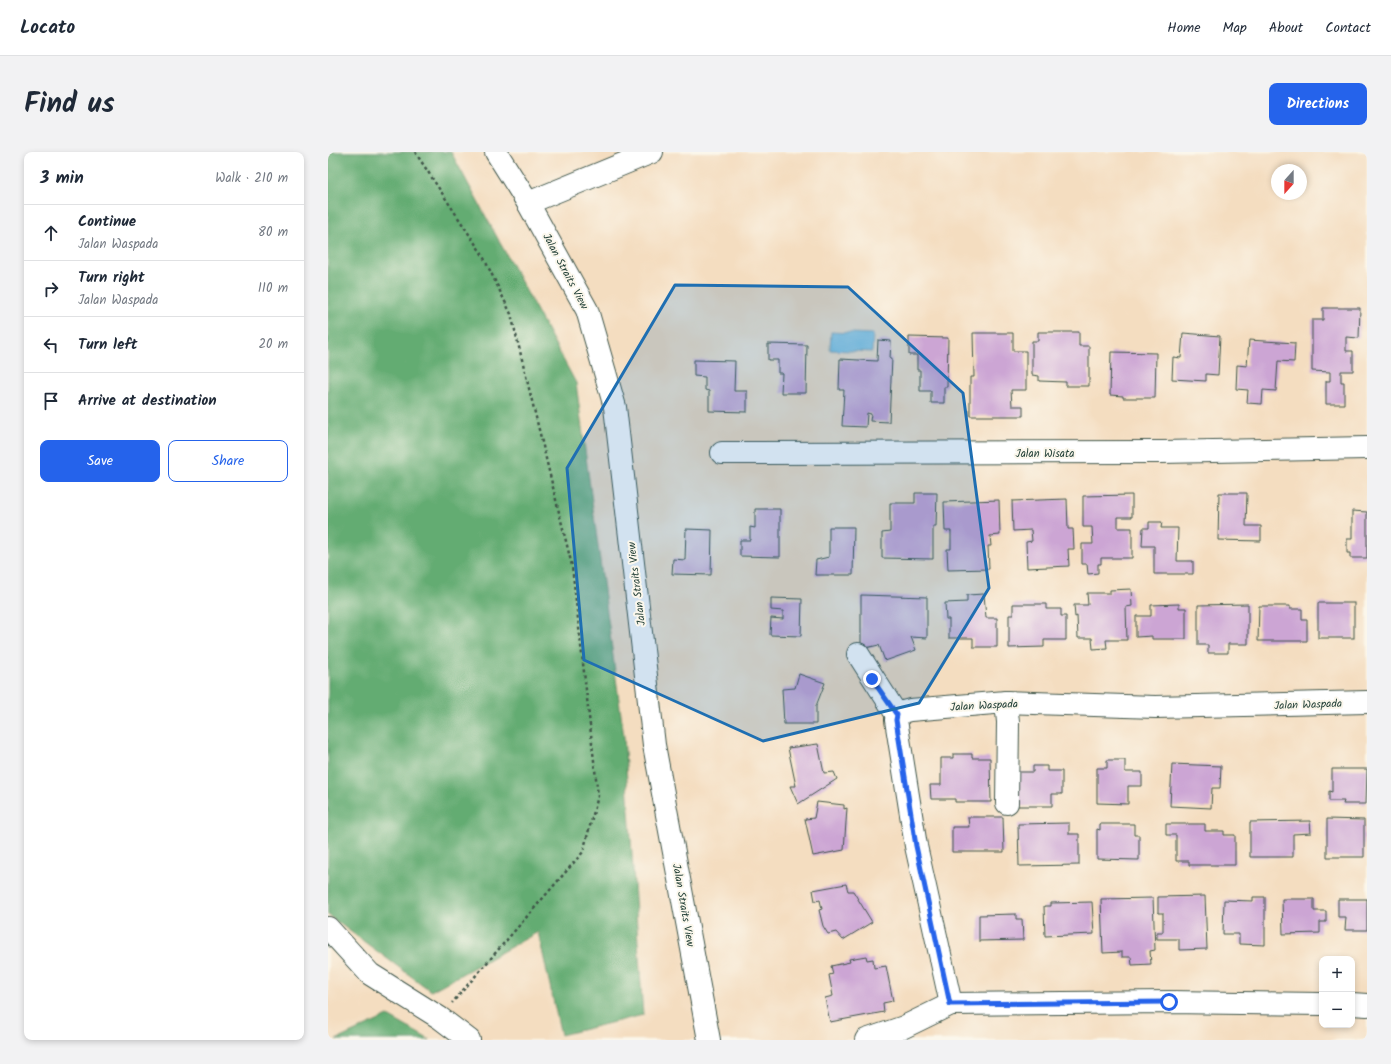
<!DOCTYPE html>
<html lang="en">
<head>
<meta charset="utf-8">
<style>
  :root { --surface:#fff; --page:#f2f2f3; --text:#1f2937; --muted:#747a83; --line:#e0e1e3; --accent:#2563eb }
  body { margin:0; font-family:Kalam,sans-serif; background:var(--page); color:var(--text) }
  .controls { position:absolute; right:12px; bottom:12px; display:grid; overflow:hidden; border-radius:8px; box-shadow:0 2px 6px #0003 }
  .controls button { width:36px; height:36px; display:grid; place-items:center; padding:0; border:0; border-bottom:1px solid var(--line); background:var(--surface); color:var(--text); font:20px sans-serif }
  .compass { position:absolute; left:943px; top:12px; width:36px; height:36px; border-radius:50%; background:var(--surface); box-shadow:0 2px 6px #0003; rotate:201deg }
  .stop { position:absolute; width:12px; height:12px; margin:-9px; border:3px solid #2563eb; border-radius:50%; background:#fff }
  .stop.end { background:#2563eb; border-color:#fff; box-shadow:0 1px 4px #0008 }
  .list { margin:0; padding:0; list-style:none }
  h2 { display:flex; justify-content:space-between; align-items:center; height:52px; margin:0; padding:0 16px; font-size:17px }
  h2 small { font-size:13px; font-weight:400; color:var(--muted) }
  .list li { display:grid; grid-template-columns:26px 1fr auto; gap:12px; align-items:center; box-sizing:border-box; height:56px; padding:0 16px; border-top:1px solid var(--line) }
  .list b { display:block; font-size:15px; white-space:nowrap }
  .list p { margin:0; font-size:13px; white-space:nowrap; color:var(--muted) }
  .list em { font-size:13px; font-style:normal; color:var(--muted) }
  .actions { display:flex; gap:8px; padding:12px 16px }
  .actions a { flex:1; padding:9px 0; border:1px solid var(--accent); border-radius:8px; text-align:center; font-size:14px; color:var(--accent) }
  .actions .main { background:var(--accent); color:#fff }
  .icon { flex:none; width:22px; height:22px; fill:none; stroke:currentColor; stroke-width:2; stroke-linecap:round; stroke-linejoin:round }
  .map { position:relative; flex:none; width:1039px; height:888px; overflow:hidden; border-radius:8px }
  header { display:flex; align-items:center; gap:24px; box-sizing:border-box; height:56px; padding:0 20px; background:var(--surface); border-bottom:1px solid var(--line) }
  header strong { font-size:19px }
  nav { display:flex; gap:22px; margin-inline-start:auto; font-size:14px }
  .intro { display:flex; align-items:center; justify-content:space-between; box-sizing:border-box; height:96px; padding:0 24px }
  h1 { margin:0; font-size:28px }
  .button { padding:10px 18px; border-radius:8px; background:var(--accent); color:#fff; font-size:14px; font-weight:700 }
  main { display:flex; gap:24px; padding:0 24px }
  aside { flex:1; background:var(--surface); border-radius:8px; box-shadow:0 2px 6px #0003 }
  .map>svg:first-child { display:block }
</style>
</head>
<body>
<header>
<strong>Locato</strong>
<nav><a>Home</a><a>Map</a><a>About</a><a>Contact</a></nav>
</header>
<div class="intro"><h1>Find us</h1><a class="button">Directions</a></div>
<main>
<aside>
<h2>3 min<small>Walk · 210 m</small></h2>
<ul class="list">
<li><svg class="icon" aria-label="ahead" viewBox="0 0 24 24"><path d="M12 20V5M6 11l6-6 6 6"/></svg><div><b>Continue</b><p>Jalan Waspada</p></div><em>80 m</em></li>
<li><svg class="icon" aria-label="right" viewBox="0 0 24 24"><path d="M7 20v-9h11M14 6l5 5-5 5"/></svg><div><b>Turn right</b><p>Jalan Waspada</p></div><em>110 m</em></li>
<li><svg class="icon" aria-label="left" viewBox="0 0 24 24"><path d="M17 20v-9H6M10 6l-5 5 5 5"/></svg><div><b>Turn left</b></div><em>20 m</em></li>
<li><svg class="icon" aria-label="arrive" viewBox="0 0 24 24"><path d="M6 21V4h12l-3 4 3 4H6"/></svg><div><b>Arrive at destination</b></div></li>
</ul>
<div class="actions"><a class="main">Save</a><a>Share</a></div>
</aside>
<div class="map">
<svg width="1039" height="888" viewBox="0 0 1039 888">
  <rect width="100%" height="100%" fill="#fbf7ec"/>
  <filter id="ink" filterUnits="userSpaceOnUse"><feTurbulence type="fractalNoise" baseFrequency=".025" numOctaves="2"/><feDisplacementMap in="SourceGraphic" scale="8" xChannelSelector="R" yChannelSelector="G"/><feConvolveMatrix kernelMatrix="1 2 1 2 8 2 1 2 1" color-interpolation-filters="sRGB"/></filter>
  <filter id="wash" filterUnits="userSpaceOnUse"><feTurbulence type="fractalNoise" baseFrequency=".012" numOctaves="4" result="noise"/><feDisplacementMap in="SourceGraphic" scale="16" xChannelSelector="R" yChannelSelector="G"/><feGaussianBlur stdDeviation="0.9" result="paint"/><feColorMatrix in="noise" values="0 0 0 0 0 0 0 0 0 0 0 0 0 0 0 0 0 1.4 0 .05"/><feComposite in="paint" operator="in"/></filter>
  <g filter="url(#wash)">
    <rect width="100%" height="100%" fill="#f4ddc0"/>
    <g fill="#64ac72" stroke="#427453">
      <polygon points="0,0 123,0 248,231 296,585 315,863 233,883 210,780 103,839 0,763"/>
      <polygon points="60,864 102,888 8,888"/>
    </g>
    <polygon fill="#65bae2" stroke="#427c8b" points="503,180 545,182 544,200 502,198"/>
    <g id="blocks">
      <g fill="#cca5d4">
        <polygon points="995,156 1032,156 1031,186 1018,185 1018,199 1025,199 1025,219 1013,219 1013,230 1016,230 1016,252 998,252 998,229 1002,229 1002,220 984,219 984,168 995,168"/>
        <polygon points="710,180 751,180 751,194 761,194 761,234 738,234 738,230 711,229 711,224 704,223 704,189 710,189"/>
        <polygon points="645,181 685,181 685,199 698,199 698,238 683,238 684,254 695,254 695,264 642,264 642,225 646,225"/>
        <polygon points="855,181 892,184 890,223 878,222 878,229 844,227 845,205 853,206"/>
        <polygon points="581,185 620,186 619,235 616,235 616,251 603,251 603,239 592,239 592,218 589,218 589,203 581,203"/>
        <polygon points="550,188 563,189 562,206 564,206 561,270 542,269 543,262 539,261 538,275 514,274 516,238 511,238 512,207 549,209"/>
        <polygon points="921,188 967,191 966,210 950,209 948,239 935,238 934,252 919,251 920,238 908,237 909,213 919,214"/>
        <polygon points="440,192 479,193 478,241 453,241 454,221 450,221 450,208 440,208"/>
        <polygon points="783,200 828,201 827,246 795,246 795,244 782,243"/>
        <polygon points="366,208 407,209 406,239 419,239 419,260 381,259 381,239 377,238 377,225 366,224"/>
        <polygon points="587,341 609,341 608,374 605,374 605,407 554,406 554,381 562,380 562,351 587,351"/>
        <polygon points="891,341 919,341 918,374 933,374 933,389 890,388"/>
        <polygon points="804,343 804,365 790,365 790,376 804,376 804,406 773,406 773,412 770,412 770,421 760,422 759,412 754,412 754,392 765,392 764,375 755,375 755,344"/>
        <polygon points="739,347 740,377 745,377 746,397 740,397 741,414 699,416 698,390 704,389 703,378 685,379 684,349"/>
        <polygon points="671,348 672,383 662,384 663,394 660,394 661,417 620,418 619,397 623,397 623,379 617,379 616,350"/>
        <polygon points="427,357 452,357 452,405 412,404 412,388 422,388 422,375 427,376"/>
        <polygon points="1024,359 1039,360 1039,406 1022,406 1022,401 1019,401 1019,387 1024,387"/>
        <polygon points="821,370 834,370 833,376 850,376 849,409 865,409 865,422 826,422 826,394 814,394 815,376 821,376"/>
        <polygon points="501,375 526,375 525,423 487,423 488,408 501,405"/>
        <polygon points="358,377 384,378 383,423 344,422 345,407 357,408"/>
        <polygon points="803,437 804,454 798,455 799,488 778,488 779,496 765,497 764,486 750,486 749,464 747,465 746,453 760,453 759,441 782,441 782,438"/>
        <polygon points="656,442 658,466 669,466 669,495 645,495 645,486 621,486 621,467 618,467 617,451 639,450 639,443"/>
        <polygon points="533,443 599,445 599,486 583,485 588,498 557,509 551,493 533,497"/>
        <polygon points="443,446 474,447 473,484 442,483 443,466 455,467 455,459 443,458"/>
        <rect x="990" y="451" width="36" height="35"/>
        <polygon points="685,452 718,452 718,457 733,457 733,464 738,464 738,488 716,488 716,495 681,496 681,463 685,463"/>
        <polygon points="851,452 851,456 858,456 858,487 824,487 824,484 808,485 808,464 823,464 823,453"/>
        <polygon points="920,452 920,492 900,492 900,501 880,501 880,493 870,493 870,453"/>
        <polygon points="931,454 962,454 962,457 974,457 974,468 979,468 979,489 930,489"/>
        <polygon points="471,522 497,531 488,554 488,572 456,572 454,537 467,536"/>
        <polygon points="490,592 496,621 506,620 509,627 470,652 462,634 468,634 460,596"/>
        <polygon points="625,602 644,602 644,606 662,606 663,650 627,650 627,647 603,647 602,633 613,633 613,606 625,606"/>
        <polygon points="779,608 797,608 797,620 814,620 814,634 800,634 800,652 769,651 769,616 779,616"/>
        <polygon points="844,612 893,614 892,636 884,636 883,656 842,654"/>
        <polygon points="705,614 719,614 719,619 734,619 734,642 724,642 724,654 689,654 689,620 705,620"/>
        <polygon points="1004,617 1039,617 1038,652 1015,652 1016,649 1001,649 1001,639 1004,640"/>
        <polygon points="489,650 516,653 516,657 519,656 516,698 485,704 477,667 486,666"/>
        <polygon points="640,665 675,665 676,700 624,700 624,675 641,675"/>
        <polygon points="999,667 1036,668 1036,705 999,705"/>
        <polygon points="982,669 983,681 965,682 965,705 922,705 922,670"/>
        <polygon points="741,671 741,682 751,682 751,713 691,714 690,672"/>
        <polygon points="772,672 806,672 806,683 811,683 811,708 769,707 769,677 772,678"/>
        <polygon points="838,672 877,672 877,679 896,679 896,683 907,683 907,713 861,713 861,709 848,709 848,683 838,683"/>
        <polygon points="518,732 520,739 525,739 544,770 515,788 508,780 500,782 495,774 491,758 494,757 492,748 487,749 485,738"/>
        <polygon points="877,744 879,797 851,798 851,787 829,787 829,780 835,780 835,761 830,761 830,745"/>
        <polygon points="925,745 937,745 937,793 911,792 911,782 895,782 896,748 925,749"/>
        <polygon points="825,746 827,798 822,799 823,812 804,813 803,805 794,805 794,800 775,801 773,747"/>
        <polygon points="954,747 986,747 986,759 998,759 998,770 992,770 992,781 955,782"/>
        <polygon points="1010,747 1039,747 1039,778 1017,778 1018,765 1010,765"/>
        <polygon points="764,750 766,782 717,784 716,754 723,754 723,751"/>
        <polygon points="688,762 688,767 694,767 695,788 651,789 651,763"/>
        <polygon points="538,804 539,808 545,807 546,816 558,814 565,849 555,851 556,860 502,870 497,846 505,844 501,823 505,822 503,814 522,810 521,807"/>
      </g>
    </g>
  </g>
  <g filter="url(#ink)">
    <use href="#blocks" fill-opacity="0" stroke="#3f5549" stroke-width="1"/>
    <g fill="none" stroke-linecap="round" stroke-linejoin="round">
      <defs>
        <g id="minor">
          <polyline points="168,0 200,51 259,158 287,255 326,593 381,888"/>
          <polyline points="200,51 324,0"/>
          <polyline points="394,301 834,300 1039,296"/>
          <polyline points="530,502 569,563"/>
          <polyline points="678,550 680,570 679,651"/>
          <polyline points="0,776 42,822 112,866 141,888"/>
          <polyline points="623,852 588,694 568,568 571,561 582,558 678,550 827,555 1039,550"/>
          <polyline points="1024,852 1039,853"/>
          <polyline points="538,888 576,875 623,852 841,850 994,852"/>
        </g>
      </defs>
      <use href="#minor" stroke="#3f5549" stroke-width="24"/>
      <polyline stroke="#3f5549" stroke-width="2.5" stroke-dasharray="3 3" stroke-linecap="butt" points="87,0 154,102 183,162 244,414 270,644 255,700 124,851"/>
      <use href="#minor" stroke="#fff" stroke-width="22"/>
    </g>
  </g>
  <g fill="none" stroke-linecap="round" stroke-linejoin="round" filter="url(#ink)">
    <polyline stroke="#2563eb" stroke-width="5" points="544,527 569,563 568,568 588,694 622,852 841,850"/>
  </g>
  <path fill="#1f6fb2" fill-opacity="0.2" stroke="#1f6fb2" stroke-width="3" stroke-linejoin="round" d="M347 133 520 135 635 241 661 436 591 551 435 589 256 508 239 316Z"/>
  <g text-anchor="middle" stroke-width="4" stroke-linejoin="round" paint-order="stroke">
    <g font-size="11" fill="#1f3d34" stroke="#fbf7ec">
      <text transform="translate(238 119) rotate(62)" y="4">Jalan Straits View</text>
      <text x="717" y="305">Jalan Wisata</text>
      <text transform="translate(308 432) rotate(-97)" y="4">Jalan Straits View</text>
      <text transform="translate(980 552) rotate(-2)" y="4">Jalan Waspada</text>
      <text transform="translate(656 553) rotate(-3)" y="4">Jalan Waspada</text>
      <text transform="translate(356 753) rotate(80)" y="4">Jalan Straits View</text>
    </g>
  </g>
</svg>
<div class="controls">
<button>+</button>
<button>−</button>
</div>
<svg class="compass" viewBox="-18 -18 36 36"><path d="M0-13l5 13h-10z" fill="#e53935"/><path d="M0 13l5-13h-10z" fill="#747a83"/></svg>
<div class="stop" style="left:841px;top:850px"></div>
<div class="stop end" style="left:544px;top:527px"></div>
</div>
</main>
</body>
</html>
